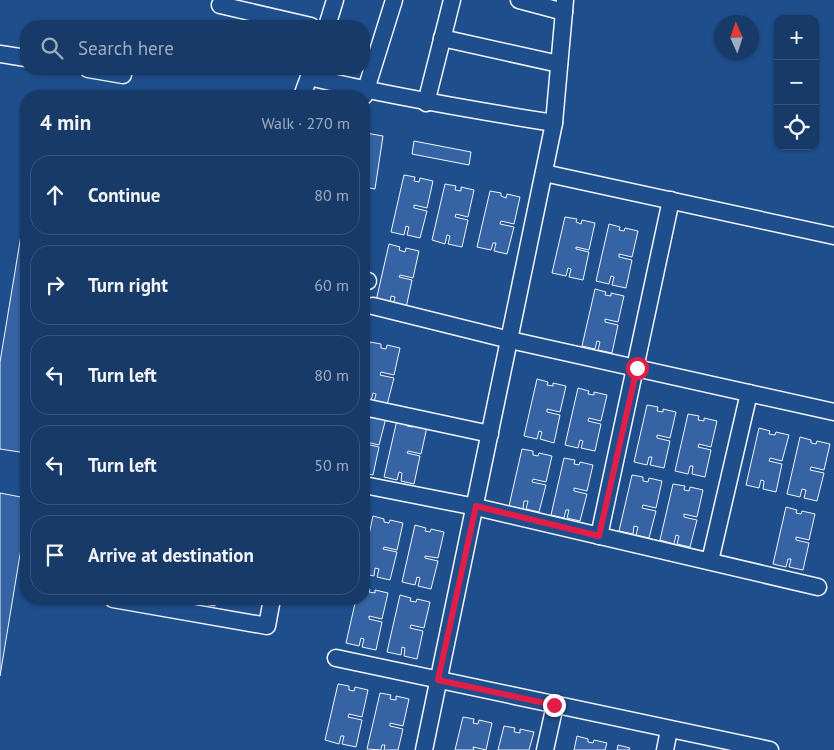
<!DOCTYPE html>
<html lang="en">
<head>
<meta charset="utf-8">
<style>
  :root { --surface:#173a69; --page:#20416f; --text:#f1f3f6; --muted:#9eadc0; --line:#36547d }
  body { margin:0; font-family:"PT Sans",sans-serif; background:var(--page); color:var(--text) }
  .controls { position:absolute; right:15px; top:15px; display:grid; overflow:hidden; border-radius:10px; box-shadow:0 1px 4px #0004 }
  .controls button { width:45px; height:45px; display:grid; place-items:center; padding:0; border:0; border-bottom:1px solid var(--line); background:var(--surface); color:var(--text); font:25px sans-serif }
  .compass { position:absolute; left:714px; top:15px; width:45px; height:45px; border-radius:50%; background:var(--surface); box-shadow:0 1px 4px #0004; rotate:357deg }
  .stop { position:absolute; width:15px; height:15px; margin:-11px; border:4px solid #e11d48; border-radius:50%; background:#fff }
  .stop.end { background:#e11d48; border-color:#fff; box-shadow:0 1px 5px #0008 }
  .list { margin:0; padding:0; list-style:none }
  h2 { display:flex; justify-content:space-between; align-items:center; height:65px; margin:0; padding:0 20px; font-size:21px }
  h2 small { font-size:16px; font-weight:400; color:var(--muted) }
  .list li { display:grid; grid-template-columns:32px 1fr auto; gap:15px; align-items:center; box-sizing:border-box; height:80px; margin:0 10px 10px; padding:0 10px; border:1px solid var(--line); border-radius:20px }
  .list b { display:block; font-size:19px; white-space:nowrap }
  .list em { font-size:16px; font-style:normal; color:var(--muted) }
  .icon { flex:none; width:28px; height:28px; fill:none; stroke:currentColor; stroke-width:2; stroke-linecap:round; stroke-linejoin:round }
  .map { position:relative; flex:none; width:834px; height:750px; overflow:hidden }
  .search { position:absolute; background:var(--surface); box-shadow:0 1px 4px #0004; left:20px; top:20px; width:350px; height:55px; display:flex; align-items:center; gap:12px; box-sizing:border-box; padding:0 18px; border-radius:20px; color:var(--muted); font-size:19px }
  .panel { position:absolute; background:var(--surface); box-shadow:0 1px 4px #0004; left:20px; top:90px; width:350px; height:515px; border-radius:20px }
  .map>svg:first-child { display:block }
</style>
</head>
<body>
<div class="map">
<svg width="834" height="750" viewBox="0 0 834 750">
  <rect width="100%" height="100%" fill="#1f4e8c"/>
  <g fill="#3563a3" stroke="#f2f6ff">
    <polygon points="366,133 383,136 375,189 364,187 364,149"/>
    <polygon points="414,141 471,152 469,165 412,154"/>
    <polygon points="404,175 415,177 414,181 419,182 420,178 433,181 427,208 414,205 414,208 427,211 420,238 407,235 409,227 406,226 404,235 391,232"/>
    <polygon points="445,184 456,186 455,190 461,191 461,187 474,190 468,217 456,214 455,217 468,220 462,247 448,244 450,236 447,235 445,244 432,240"/>
    <polygon points="490,191 501,193 501,196 506,198 507,194 520,197 514,224 501,221 500,224 514,227 507,254 494,251 496,243 493,243 491,250 477,247"/>
    <polygon points="26,205 26,453 0,449 0,362"/>
    <polygon points="565,217 577,219 576,222 581,224 582,220 595,223 589,250 576,247 576,249 589,252 583,280 569,277 571,269 568,268 566,276 552,273"/>
    <polygon points="609,224 620,227 619,230 624,231 625,228 638,231 632,257 619,254 619,257 632,260 626,288 612,285 614,277 611,276 609,284 596,281"/>
    <polygon points="389,244 400,247 399,250 405,252 406,248 419,251 413,278 400,275 399,277 412,280 406,308 393,305 395,297 391,296 390,304 376,301"/>
    <polygon points="595,289 606,292 605,295 611,296 611,293 624,296 618,322 605,319 605,322 618,325 612,353 598,350 600,342 597,341 595,349 582,346"/>
    <polygon points="370,342 381,344 381,348 386,349 387,345 400,348 394,375 381,372 380,375 394,378 387,405 374,402 376,394 373,393 371,401 364,400 364,370"/>
    <polygon points="537,379 548,382 547,385 553,386 553,383 566,386 560,412 547,409 547,412 560,415 554,443 540,439 542,432 539,431 537,439 524,436"/>
    <polygon points="578,388 589,391 588,394 594,395 594,392 607,395 601,421 589,418 588,421 601,424 595,451 581,448 583,441 580,440 578,448 565,445"/>
    <polygon points="647,405 658,407 657,411 663,412 663,409 676,412 670,438 657,435 657,438 670,441 664,468 650,465 652,457 649,457 647,465 634,462"/>
    <polygon points="364,413 367,414 366,417 372,418 372,415 386,418 379,445 366,442 366,444 379,447 373,475 364,473"/>
    <polygon points="688,414 699,416 698,420 704,421 704,418 717,421 711,447 699,444 698,447 711,450 705,477 692,474 693,466 690,466 688,474 675,471"/>
    <polygon points="397,420 408,423 407,426 413,427 414,424 427,427 421,454 408,451 407,453 420,456 414,484 401,481 402,473 399,472 397,480 384,477"/>
    <polygon points="759,428 770,431 769,434 775,435 776,432 789,435 782,461 770,458 769,461 782,464 776,492 763,489 764,481 761,480 759,488 746,485"/>
    <polygon points="800,437 811,440 811,443 816,444 817,441 830,444 824,470 811,467 810,470 824,473 817,501 804,498 806,490 802,489 800,497 787,494"/>
    <polygon points="522,449 533,451 533,455 538,456 539,453 552,456 546,482 533,479 532,482 546,485 539,512 526,509 528,501 524,501 523,509 509,506"/>
    <polygon points="564,458 575,460 574,464 579,465 580,462 593,465 587,491 574,488 574,491 587,494 580,521 567,518 569,510 566,510 564,518 551,515"/>
    <polygon points="632,475 643,477 643,481 648,482 649,478 662,481 656,508 643,505 642,508 656,511 649,538 636,535 638,527 634,526 633,534 619,531"/>
    <polygon points="673,484 685,486 684,490 689,491 690,487 703,490 697,517 684,514 684,517 697,520 690,547 677,544 679,536 676,535 674,544 660,540"/>
    <polygon points="0,493 26,498 26,518 0,676"/>
    <polygon points="786,507 797,510 796,513 801,514 802,511 815,514 809,540 796,537 796,540 809,543 803,570 789,567 791,559 788,559 786,567 773,564"/>
    <polygon points="373,516 384,519 384,522 389,523 390,520 403,523 397,550 384,547 383,549 397,552 390,580 377,577 379,569 375,568 374,576 364,574 364,558"/>
    <polygon points="415,525 426,528 425,531 430,532 431,529 444,532 438,558 425,556 425,558 438,561 431,589 418,586 420,578 417,577 415,585 402,582"/>
    <polygon points="364,587 370,589 369,592 375,593 375,590 388,593 382,619 369,616 369,619 382,622 376,650 362,647 364,639 361,638 359,646 346,643 356,599 364,599"/>
    <polygon points="400,595 411,598 410,601 416,602 417,599 430,602 424,628 411,625 410,628 423,631 417,659 404,656 405,648 402,647 401,655 387,652"/>
    <polygon points="198,599 216,599 215,606 198,603"/>
    <polygon points="338,684 349,686 349,690 354,691 355,687 368,690 362,717 349,714 348,717 362,720 356,747 342,744 344,736 341,736 339,744 325,740"/>
    <polygon points="380,693 391,695 390,699 396,700 396,696 409,699 403,726 390,723 390,726 403,729 398,750 384,750 385,745 382,745 381,750 367,749"/>
    <polygon points="463,717 474,719 473,723 478,724 479,720 492,723 486,750 473,747 474,750 455,750"/>
    <polygon points="504,726 515,728 514,732 520,733 520,729 534,732 529,750 498,750"/>
    <polygon points="577,736 588,739 588,742 593,743 594,740 607,743 605,750 574,750"/>
    <polygon points="618,745 630,748 629,750 617,750"/>
  </g>
  <g fill="none" stroke-linecap="round" stroke-linejoin="round">
    <defs>
      <g id="minor">
        <polyline points="519,0 564,12"/>
        <polyline points="220,5 311,26"/>
        <polyline points="327,26 335,0"/>
        <polyline points="442,38 559,64"/>
        <polyline points="0,54 26,58"/>
        <polyline points="88,69 123,75"/>
        <path d="M312 69 309 77C390 96 472 110 554 123L565 0"/>
        <polyline points="302,96 309,77"/>
        <polyline points="364,96 394,0"/>
        <polyline points="426,103 452,0"/>
        <polyline points="544,173 834,236"/>
        <polyline points="364,280 368,281"/>
        <polyline points="373,306 510,340 834,412"/>
        <polyline points="364,407 490,434"/>
        <polyline points="364,485 476,507 818,587"/>
        <polyline points="599,536 671,200"/>
        <polyline points="710,561 749,393"/>
        <polyline points="113,599 267,626 272,599"/>
        <polyline points="336,658 770,750"/>
        <polyline points="424,750 554,123"/>
        <polyline points="545,750 555,705"/>
        <polyline points="665,750 669,730"/>
      </g>
    </defs>
    <use href="#minor" stroke="#f2f6ff" stroke-width="19"/>
    <use href="#minor" stroke="#1f4e8c" stroke-width="16"/>
  </g>
  <g fill="none" stroke-linecap="round" stroke-linejoin="round">
    <polyline stroke="#e11d48" stroke-width="6" points="554,705 438,680 476,506 599,536 637,368"/>
  </g>
</svg>
<div class="controls">
<button>+</button>
<button>−</button>
<button><svg class="icon" aria-label="locate" viewBox="0 0 24 24"><circle cx="12" cy="12" r="6"/><path d="M12 2v4M12 18v4M2 12h4M18 12h4"/></svg></button>
</div>
<svg class="compass" viewBox="-18 -18 36 36"><path d="M0-13l5 13h-10z" fill="#e53935"/><path d="M0 13l5-13h-10z" fill="#9eadc0"/></svg>
<div class="stop" style="left:637px;top:368px"></div>
<div class="stop end" style="left:554px;top:705px"></div>
<div class="search"><svg class="icon" aria-label="search" viewBox="0 0 24 24"><circle cx="10" cy="10" r="6"/><path d="M15 15l6 6"/></svg>Search here</div>
<section class="panel">
<h2>4 min<small>Walk · 270 m</small></h2>
<ul class="list">
<li><svg class="icon" aria-label="ahead" viewBox="0 0 24 24"><path d="M12 20V5M6 11l6-6 6 6"/></svg><div><b>Continue</b></div><em>80 m</em></li>
<li><svg class="icon" aria-label="right" viewBox="0 0 24 24"><path d="M7 20v-9h11M14 6l5 5-5 5"/></svg><div><b>Turn right</b></div><em>60 m</em></li>
<li><svg class="icon" aria-label="left" viewBox="0 0 24 24"><path d="M17 20v-9H6M10 6l-5 5 5 5"/></svg><div><b>Turn left</b></div><em>80 m</em></li>
<li><svg class="icon" aria-label="left" viewBox="0 0 24 24"><path d="M17 20v-9H6M10 6l-5 5 5 5"/></svg><div><b>Turn left</b></div><em>50 m</em></li>
<li><svg class="icon" aria-label="arrive" viewBox="0 0 24 24"><path d="M6 21V4h12l-3 4 3 4H6"/></svg><div><b>Arrive at destination</b></div></li>
</ul>
</section>
</div>
</body>
</html>
